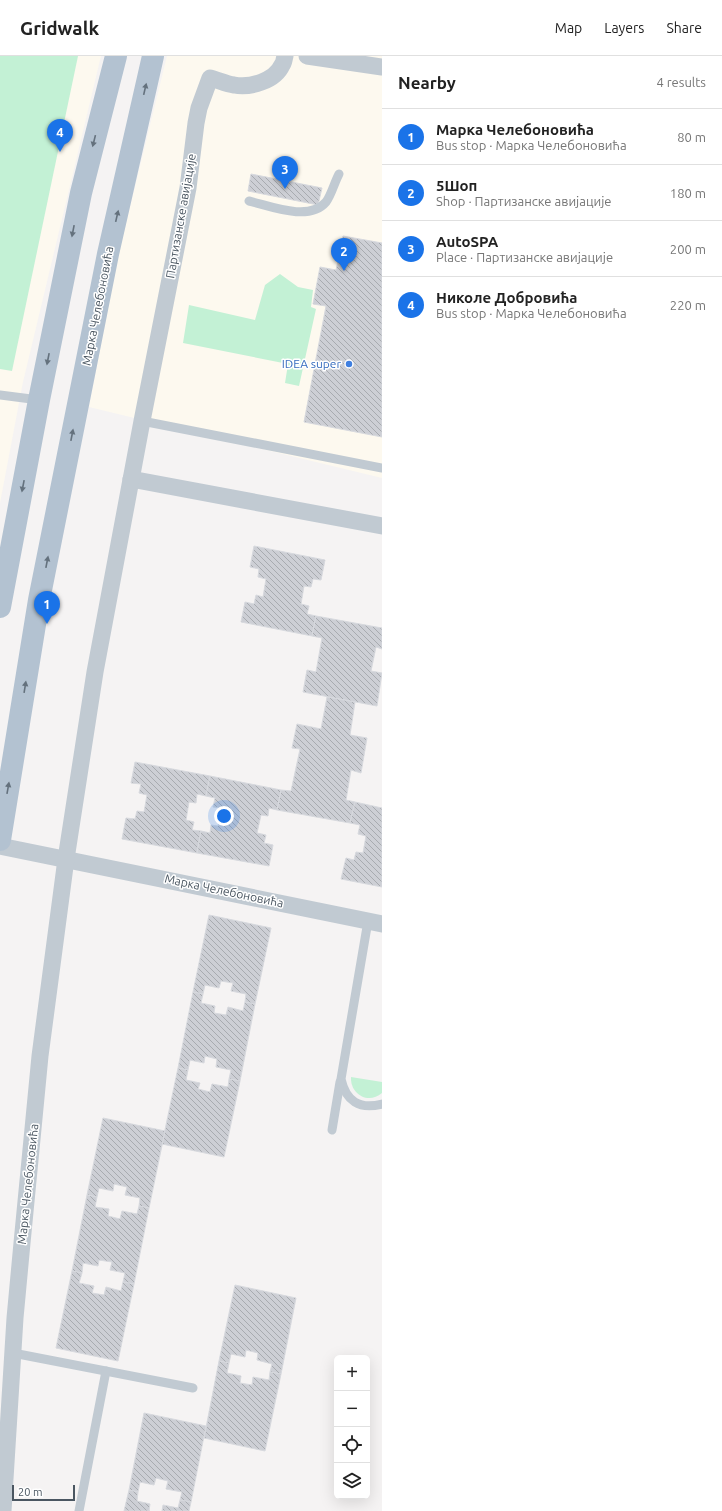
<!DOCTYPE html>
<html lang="en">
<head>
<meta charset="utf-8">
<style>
  :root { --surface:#fff; --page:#f6f6f6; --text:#222; --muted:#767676; --line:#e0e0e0; --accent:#1a73e8 }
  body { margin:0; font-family:Ubuntu,sans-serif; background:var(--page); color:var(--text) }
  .controls { position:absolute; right:12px; bottom:12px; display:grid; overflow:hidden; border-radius:6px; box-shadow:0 4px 16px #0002 }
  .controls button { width:36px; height:36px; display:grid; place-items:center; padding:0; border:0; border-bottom:1px solid var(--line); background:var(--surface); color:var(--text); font:20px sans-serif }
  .scale { position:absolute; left:12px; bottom:10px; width:63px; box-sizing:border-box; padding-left:4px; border:2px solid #4a5661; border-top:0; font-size:11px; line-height:14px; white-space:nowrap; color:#4a5661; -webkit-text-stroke:3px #fff; paint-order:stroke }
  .you { position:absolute; left:224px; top:760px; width:14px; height:14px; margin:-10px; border:3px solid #fff; border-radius:50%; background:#1a73e8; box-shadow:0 0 0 6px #1a73e833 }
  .badge { display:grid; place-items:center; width:26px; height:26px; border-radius:50%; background:var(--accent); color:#fff; font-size:13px; font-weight:700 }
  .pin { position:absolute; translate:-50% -33px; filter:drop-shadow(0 1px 2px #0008) }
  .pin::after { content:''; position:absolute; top:21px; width:14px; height:12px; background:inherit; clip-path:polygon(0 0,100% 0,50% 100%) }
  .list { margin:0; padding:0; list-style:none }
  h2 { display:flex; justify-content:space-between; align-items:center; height:52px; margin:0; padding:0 16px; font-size:17px }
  h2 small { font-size:13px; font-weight:400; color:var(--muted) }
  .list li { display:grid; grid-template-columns:26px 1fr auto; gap:12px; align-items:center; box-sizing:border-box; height:56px; padding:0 16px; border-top:1px solid var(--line) }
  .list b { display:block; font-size:15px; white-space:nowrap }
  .list p { margin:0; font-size:13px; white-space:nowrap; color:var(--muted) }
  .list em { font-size:13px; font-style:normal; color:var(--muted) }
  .icon { flex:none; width:22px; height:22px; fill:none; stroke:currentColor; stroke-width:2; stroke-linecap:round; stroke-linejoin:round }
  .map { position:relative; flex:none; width:382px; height:1455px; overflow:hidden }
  header { display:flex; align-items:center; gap:24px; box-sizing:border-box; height:56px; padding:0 20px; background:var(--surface); border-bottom:1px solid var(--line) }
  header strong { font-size:19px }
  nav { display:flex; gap:22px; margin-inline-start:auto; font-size:14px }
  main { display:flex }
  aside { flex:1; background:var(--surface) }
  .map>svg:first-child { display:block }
</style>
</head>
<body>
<header>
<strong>Gridwalk</strong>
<nav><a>Map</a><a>Layers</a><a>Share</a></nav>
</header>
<main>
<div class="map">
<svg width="382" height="1455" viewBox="0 0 382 1455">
  <defs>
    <pattern id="building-back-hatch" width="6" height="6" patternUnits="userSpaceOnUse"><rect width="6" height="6" fill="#cdcfd5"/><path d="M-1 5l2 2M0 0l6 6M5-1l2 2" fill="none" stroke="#a8abb0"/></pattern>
  </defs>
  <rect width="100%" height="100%" fill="#f5f3f3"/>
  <g fill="#fdf9ef">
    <polygon points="0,0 101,0 23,326 0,447"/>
    <polygon points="167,0 382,0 382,422 89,351 118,200"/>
  </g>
  <g fill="#c3f1d5">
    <polygon points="0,0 78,0 12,315 0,313"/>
    <polygon points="280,218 298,231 313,234 311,251 316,253 299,330 285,327 288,308 183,287 189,249 255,264 265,229"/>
    <path d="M351 1021 382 1026V1037C368 1049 350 1038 351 1021Z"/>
  </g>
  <g fill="url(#building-back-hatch)" stroke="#d7d9de">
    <polygon points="251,118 322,132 318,149 248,135"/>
    <polygon points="343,180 382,187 382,381 304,366 326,250 313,248 320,211 336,214"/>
    <polygon points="254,490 325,504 321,524 313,523 311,531 304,530 301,548 309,550 307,558 316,560 312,580 241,566 245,546 254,548 256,539 263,541 266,523 258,521 259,513 250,511"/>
    <polygon points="316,560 382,572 382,593 376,591 371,615 382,617 377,650 303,636 307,614 316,616 322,582 312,580"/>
    <polygon points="327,641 355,646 350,679 367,682 361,717 351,714 346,744 355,746 350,767 277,754 281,734 291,735 300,693 292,692 297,668 321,673"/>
    <polygon points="135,706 210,720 206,740 197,738 196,747 189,746 186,764 194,766 192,774 201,775 197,797 122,783 126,762 135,763 137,755 144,756 147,739 139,737 141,728 131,727"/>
    <polygon points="210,720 281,734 277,754 269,752 268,760 261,759 257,777 266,779 264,787 273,789 269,810 197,797 201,775 210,777 211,769 218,770 222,752 213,751 215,742 206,740"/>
    <polygon points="355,746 382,752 382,831 341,823 346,802 354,804 356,796 363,797 366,780 358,778 360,769 350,767"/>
    <polygon points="209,859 271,872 255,948 245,946 246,938 231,935 233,927 221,925 219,932 205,929 203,938 193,936"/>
    <polygon points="193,936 203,938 201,947 215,950 214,957 226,959 228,951 243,955 245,946 255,948 240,1025 229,1023 231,1014 216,1011 217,1003 205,1000 204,1007 190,1004 188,1014 178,1012"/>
    <polygon points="178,1012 188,1014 186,1024 200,1027 198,1033 210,1036 212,1028 228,1031 229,1023 240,1025 224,1101 162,1088"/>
    <polygon points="103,1062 165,1075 149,1152 139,1150 140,1142 125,1139 127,1131 114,1128 113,1135 99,1132 97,1141 87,1139"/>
    <polygon points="87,1139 97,1141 95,1151 109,1153 108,1160 120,1163 122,1155 137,1158 139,1150 149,1152 134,1228 123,1226 125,1217 110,1214 112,1206 99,1204 98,1210 83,1207 82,1217 72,1215"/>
    <polygon points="72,1215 82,1217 79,1227 94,1230 92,1237 104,1239 106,1231 121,1235 123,1226 134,1228 118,1305 56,1292"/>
    <polygon points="235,1229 296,1242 281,1318 270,1316 272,1308 257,1304 258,1297 246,1294 245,1301 231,1298 229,1307 219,1305"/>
    <polygon points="219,1305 229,1307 227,1317 241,1320 240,1327 252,1329 253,1321 269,1324 270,1316 281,1318 265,1395 204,1382"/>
    <polygon points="144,1357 206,1370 191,1446 180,1444 182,1436 166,1433 168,1425 156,1422 154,1429 140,1426 138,1436 129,1434"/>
    <polygon points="129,1434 138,1436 137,1445 150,1448 149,1455 150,1455 124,1455"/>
    <polygon points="180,1444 191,1446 189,1455 162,1455 163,1449 178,1452"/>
  </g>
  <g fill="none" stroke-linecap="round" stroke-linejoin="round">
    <g stroke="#c1cad2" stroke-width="9">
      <path d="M249 145C270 150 309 166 326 146 331 140 335 125 339 118"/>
      <polyline points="0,339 39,344"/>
      <polyline points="142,365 382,412"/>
      <path d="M368 865 341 1023C346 1045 359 1054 382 1048"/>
      <polyline points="332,1074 340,1026"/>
      <polyline points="13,1297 193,1332"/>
      <polyline points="79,1455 106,1315"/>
    </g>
    <g stroke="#c1cad2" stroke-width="17">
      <polyline points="307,0 382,11"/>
      <polyline points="131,423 382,470"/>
      <polyline points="0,790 382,868"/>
      <path d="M3 1455 15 1262 22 1187 40 1000 66 803 95 616 142 365 188 132 196 67 199 52 210 22C218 24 226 28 234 29 250 32 275 25 282 9 284 7 284 3 285 0"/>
    </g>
    <g stroke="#b3c2d1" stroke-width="22">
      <polyline points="0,551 39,344 81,137 116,0"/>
      <polyline points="0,784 39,544 108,198 153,0"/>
    </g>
  </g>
  <defs><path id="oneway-solid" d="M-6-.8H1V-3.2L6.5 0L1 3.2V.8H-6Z"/></defs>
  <g fill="#64717d">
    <use href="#oneway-solid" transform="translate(145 33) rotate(-77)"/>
    <use href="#oneway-solid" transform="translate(94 85) rotate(104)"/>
    <use href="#oneway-solid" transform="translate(117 160) rotate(-77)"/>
    <use href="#oneway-solid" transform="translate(73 175) rotate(101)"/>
    <use href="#oneway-solid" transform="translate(48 303) rotate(101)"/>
    <use href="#oneway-solid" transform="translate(72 379) rotate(-79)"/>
    <use href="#oneway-solid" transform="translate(23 430) rotate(101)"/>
    <use href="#oneway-solid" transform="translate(47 506) rotate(-79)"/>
    <use href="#oneway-solid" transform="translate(25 631) rotate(-81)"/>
    <use href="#oneway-solid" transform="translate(8 732) rotate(-80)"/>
  </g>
  <circle fill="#3f7fe0" stroke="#fff" stroke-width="1.5" cx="349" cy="308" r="4"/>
  <g text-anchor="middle" stroke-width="3" stroke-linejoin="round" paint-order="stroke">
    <g font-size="12" fill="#4a5661" stroke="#fff">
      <text transform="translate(181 160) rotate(-80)" y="4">Партизанске авијације</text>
      <text transform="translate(98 250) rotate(-79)" y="4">Марка Челебоновића</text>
      <text transform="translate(224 835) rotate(12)" y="4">Марка Челебоновића</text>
      <text transform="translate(28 1128) rotate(-84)" y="4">Марка Челебоновића</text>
    </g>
    <g font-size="12" fill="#366cbe" stroke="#fff" text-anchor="end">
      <text x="341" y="312">IDEA super</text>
    </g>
  </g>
</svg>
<div class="controls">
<button>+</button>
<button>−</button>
<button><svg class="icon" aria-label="locate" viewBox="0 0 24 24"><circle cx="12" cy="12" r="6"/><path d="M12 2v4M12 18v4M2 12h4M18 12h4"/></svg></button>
<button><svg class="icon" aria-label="layers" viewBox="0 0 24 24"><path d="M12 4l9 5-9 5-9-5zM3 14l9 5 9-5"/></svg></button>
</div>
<div class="scale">20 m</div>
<div class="you"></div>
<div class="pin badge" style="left:47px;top:568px">1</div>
<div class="pin badge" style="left:344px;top:215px">2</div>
<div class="pin badge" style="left:285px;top:133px">3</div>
<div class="pin badge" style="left:60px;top:96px">4</div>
</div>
<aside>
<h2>Nearby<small>4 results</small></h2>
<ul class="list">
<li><span class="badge">1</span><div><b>Марка Челебоновића</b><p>Bus stop · Марка Челебоновића</p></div><em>80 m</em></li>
<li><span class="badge">2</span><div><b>5Шоп</b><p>Shop · Партизанске авијације</p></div><em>180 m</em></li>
<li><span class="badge">3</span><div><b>AutoSPA</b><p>Place · Партизанске авијације</p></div><em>200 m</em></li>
<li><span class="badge">4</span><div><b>Николе Добровића</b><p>Bus stop · Марка Челебоновића</p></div><em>220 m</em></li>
</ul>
</aside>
</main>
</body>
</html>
